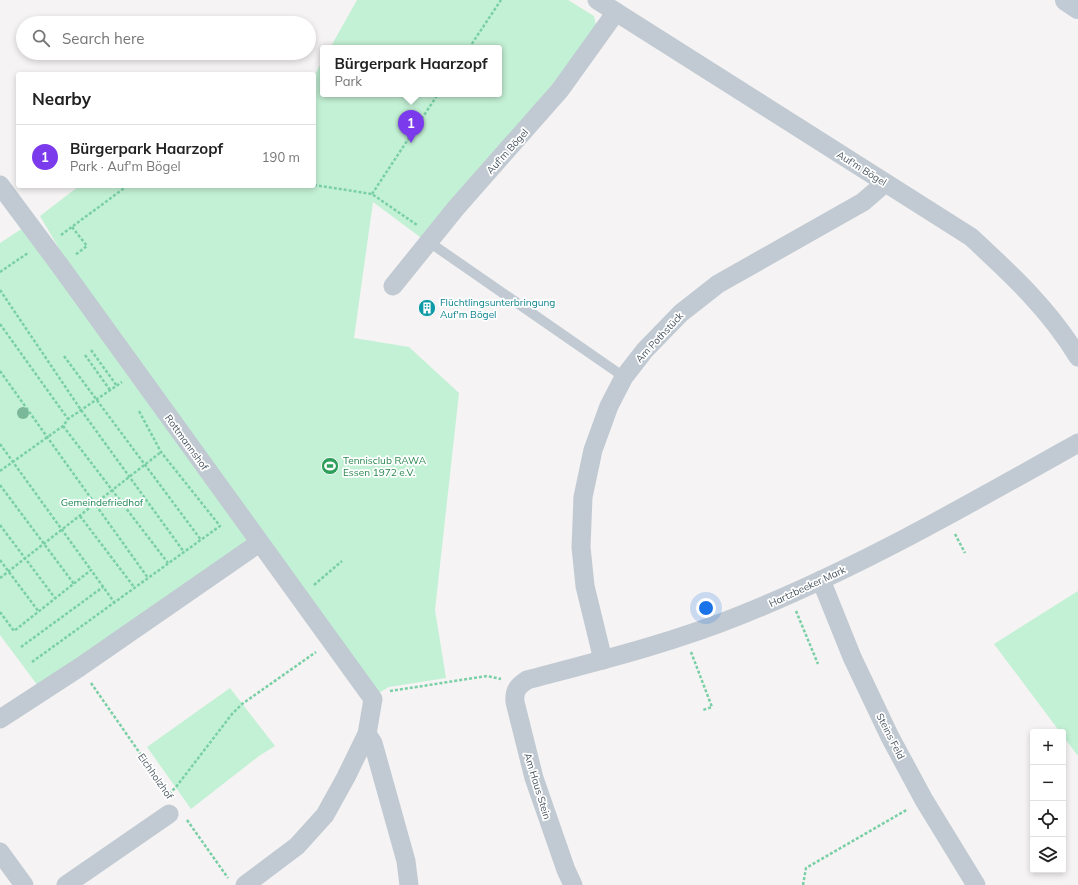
<!DOCTYPE html>
<html lang="en">
<head>
<meta charset="utf-8">
<style>
  :root { --surface:#fff; --page:#f2f2f2; --text:#222; --muted:#767676; --line:#e0e0e0; --accent:#7c3aed }
  body { margin:0; font-family:Mulish,sans-serif; background:var(--page); color:var(--text) }
  .controls { position:absolute; right:12px; bottom:12px; display:grid; overflow:hidden; border-radius:4px; box-shadow:0 2px 6px #0003 }
  .controls button { width:36px; height:36px; display:grid; place-items:center; padding:0; border:0; border-bottom:1px solid var(--line); background:var(--surface); color:var(--text); font:20px sans-serif }
  .you { position:absolute; left:706px; top:608px; width:14px; height:14px; margin:-10px; border:3px solid #fff; border-radius:50%; background:#1a73e8; box-shadow:0 0 0 6px #1a73e833 }
  .badge { display:grid; place-items:center; width:26px; height:26px; border-radius:50%; background:var(--accent); color:#fff; font-size:13px; font-weight:700 }
  .pin { position:absolute; translate:-50% -33px; filter:drop-shadow(0 1px 2px #0008) }
  .pin::after { content:''; position:absolute; top:21px; width:14px; height:12px; background:inherit; clip-path:polygon(0 0,100% 0,50% 100%) }
  .popup { position:absolute; left:320px; top:45px; width:182px; height:52px; box-sizing:border-box; display:grid; place-content:center; border-radius:4px; background:var(--surface); filter:drop-shadow(0 1px 3px #0005); font-size:13px; white-space:nowrap; color:var(--muted) }
  .popup b { font-size:15px; color:var(--text) }
  .popup::after { content:''; position:absolute; left:50%; top:100%; margin-left:-8px; border:8px solid transparent; border-top-color:var(--surface) }
  .list { margin:0; padding:0; list-style:none }
  h2 { display:flex; justify-content:space-between; align-items:center; height:52px; margin:0; padding:0 16px; font-size:17px }
  h2 small { font-size:13px; font-weight:400; color:var(--muted) }
  .list li { display:grid; grid-template-columns:26px 1fr auto; gap:12px; align-items:center; box-sizing:border-box; height:64px; padding:0 16px; border-top:1px solid var(--line) }
  .list b { display:block; font-size:15px; white-space:nowrap }
  .list p { margin:0; font-size:13px; white-space:nowrap; color:var(--muted) }
  .list em { font-size:13px; font-style:normal; color:var(--muted) }
  .icon { flex:none; width:22px; height:22px; fill:none; stroke:currentColor; stroke-width:2; stroke-linecap:round; stroke-linejoin:round }
  .map { position:relative; flex:none; width:1078px; height:885px; overflow:hidden }
  .search { position:absolute; background:var(--surface); box-shadow:0 2px 6px #0003; left:16px; top:16px; width:300px; height:44px; display:flex; align-items:center; gap:10px; box-sizing:border-box; padding:0 14px; border-radius:22px; color:var(--muted); font-size:15px }
  .panel { position:absolute; background:var(--surface); box-shadow:0 2px 6px #0003; left:16px; top:72px; width:300px; height:116px; border-radius:4px }
  .map>svg:first-child { display:block }
</style>
</head>
<body>
<div class="map">
<svg width="1078" height="885" viewBox="0 0 1078 885">
  <rect width="100%" height="100%" fill="#f5f3f3"/>
  <g fill="#c3f1d5">
    <polygon points="357,0 568,0 594,16 596,25 545,100 424,240 373,202 354,338 409,347 459,393 435,610 446,678 389,687 375,695 91,303 40,216 79,186 314,186 314,76 323,60 323,94 499,94 499,48 330,48"/>
    <polygon points="29,224 258,543 41,690 0,635 0,243"/>
    <polygon points="1078,591 1078,756 1063,736 1063,732 1060,732 994,644"/>
    <polygon points="230,688 275,746 259,756 191,809 147,747"/>
  </g>
  <g fill="none" stroke-linecap="round" stroke-linejoin="round">
    <g stroke="#7ad0a6" stroke-width="2.5" stroke-dasharray="3 2" stroke-linecap="butt">
      <polyline points="469,48 501,0"/>
      <polyline points="314,185 372,194 417,225"/>
      <polyline points="372,194 438,94"/>
      <polyline points="72,227 87,246 75,255"/>
      <polyline points="61,235 127,186"/>
      <polyline points="0,272 28,253"/>
      <polyline points="0,290 81,410 184,552"/>
      <polyline points="0,324 68,419"/>
      <polyline points="91,350 117,386"/>
      <polyline points="85,355 110,390"/>
      <polyline points="64,356 201,540"/>
      <polyline points="0,371 148,578"/>
      <polyline points="63,426 168,563"/>
      <polyline points="0,444 91,570"/>
      <polyline points="0,471 63,426 68,419 122,382"/>
      <polyline points="0,485 74,584"/>
      <polyline points="80,516 134,587"/>
      <polyline points="0,525 55,598"/>
      <polyline points="955,534 965,553"/>
      <polyline points="0,560 39,612"/>
      <polyline points="0,578 161,452"/>
      <polyline points="314,585 342,561"/>
      <polyline points="796,611 818,664"/>
      <polyline points="0,612 14,631 91,570 114,602"/>
      <polyline points="21,647 103,587"/>
      <polyline points="691,652 712,707 703,710"/>
      <polyline points="32,662 220,526 161,452 139,411"/>
      <polyline points="91,683 169,795"/>
      <polyline points="390,691 487,676 501,679"/>
      <polyline points="169,794 176,787 232,714 242,704 316,652"/>
      <polyline points="187,820 228,878"/>
      <polyline points="803,885 806,868 908,809"/>
    </g>
    <polyline stroke="#c1cad2" stroke-width="10" points="429,242 624,377"/>
    <g stroke="#c1cad2" stroke-width="19">
      <path d="M597 0 971 237C1011 274 1050 310 1078 357"/>
      <polyline points="0,185 61,267 373,699 367,734 346,777 325,815 297,846 245,885"/>
      <polyline points="393,286 456,208 560,90 616,12"/>
      <polyline points="821,580 852,657 890,737 924,800 976,885"/>
      <polyline points="603,660 585,586 581,547 583,497 593,450 609,406 624,377 645,350 681,313 718,284 863,202 885,183"/>
      <polyline points="0,719 80,667 259,543"/>
      <polyline points="367,734 373,743 406,861 409,885"/>
      <polyline points="0,852 24,885"/>
      <polyline points="66,885 169,814"/>
      <path d="M573 885 566 870 534 778 515 702C514 690 518 686 527 680 599 661 672 643 741 615 858 568 968 505 1078 443"/>
    </g>
    <polyline stroke="#c1cbd6" stroke-width="22" points="1066,0 1078,8"/>
  </g>
  <circle fill="#7bb799" cx="23" cy="413" r="6"/>
  <defs>
    <symbol id="building-disc" viewBox="-11 -11 22 22"><circle r="9.5" fill="#0f9aa8" stroke="#fff"/><path d="M-4-6H4V6H1V3H-1V6H-4ZM-2.5-4.3h1.7v1.8h-1.7ZM.8-4.3h1.7v1.8H.8ZM-2.5-1h1.7V.8h-1.7ZM.8-1h1.7V.8H.8Z" fill="#fff"/></symbol>
    <symbol id="stadium-disc" viewBox="-11 -11 22 22"><circle r="9.5" fill="#2e9e5b" stroke="#fff"/><path d="M0-5a6.5 5 0 1 0 0 10a6.5 5 0 1 0 0-10ZM-3.5-1.8h7v3.6h-7Z" fill="#fff"/></symbol>
  </defs>
  <g fill-rule="evenodd">
    <use href="#building-disc" x="417" y="298" width="20" height="20"/>
    <use href="#stadium-disc" x="320" y="456" width="20" height="20"/>
  </g>
  <g text-anchor="middle" stroke-width="3.5" stroke-linejoin="round" paint-order="stroke">
    <g font-size="10" fill="#4a5661" stroke="#fff">
      <text transform="translate(507 151) rotate(-48)" y="4">Auf'm Bögel</text>
      <text transform="translate(862 168) rotate(32)" y="4">Auf'm Bögel</text>
      <text transform="translate(659 337) rotate(-47)" y="4">Am Pothstück</text>
      <text transform="translate(187 442) rotate(54)" y="4">Rottmannshof</text>
      <text transform="translate(807 586) rotate(-25)" y="4">Hartzbeeker Mark</text>
      <text transform="translate(891 736) rotate(63)" y="4">Steins Feld</text>
      <text transform="translate(156 776) rotate(55)" y="4">Eichholzhof</text>
      <text transform="translate(538 786) rotate(73)" y="4">Am Haus Stein</text>
    </g>
    <g font-size="10" fill="#0d838f" stroke="#fff" text-anchor="start">
      <text x="440" y="306">Flüchtlingsunterbringung<tspan x="440" dy="12">Auf'm Bögel</tspan></text>
    </g>
    <g font-size="10" fill="#27864d" stroke="#fff" text-anchor="start">
      <text x="343" y="464">Tennisclub RAWA<tspan x="343" dy="12">Essen 1972 e.V.</tspan></text>
    </g>
    <g font-size="10" fill="#17864f" stroke="#fff">
      <text x="102" y="506">Gemeindefriedhof</text>
    </g>
  </g>
</svg>
<div class="controls">
<button>+</button>
<button>−</button>
<button><svg class="icon" aria-label="locate" viewBox="0 0 24 24"><circle cx="12" cy="12" r="6"/><path d="M12 2v4M12 18v4M2 12h4M18 12h4"/></svg></button>
<button><svg class="icon" aria-label="layers" viewBox="0 0 24 24"><path d="M12 4l9 5-9 5-9-5zM3 14l9 5 9-5"/></svg></button>
</div>
<div class="you"></div>
<div class="pin badge" style="left:411px;top:143px">1</div>
<div class="popup"><b>Bürgerpark Haarzopf</b>Park</div>
<div class="search"><svg class="icon" aria-label="search" viewBox="0 0 24 24"><circle cx="10" cy="10" r="6"/><path d="M15 15l6 6"/></svg>Search here</div>
<section class="panel">
<h2>Nearby<small></small></h2>
<ul class="list">
<li><span class="badge">1</span><div><b>Bürgerpark Haarzopf</b><p>Park · Auf'm Bögel</p></div><em>190 m</em></li>
</ul>
</section>
</div>
</body>
</html>
